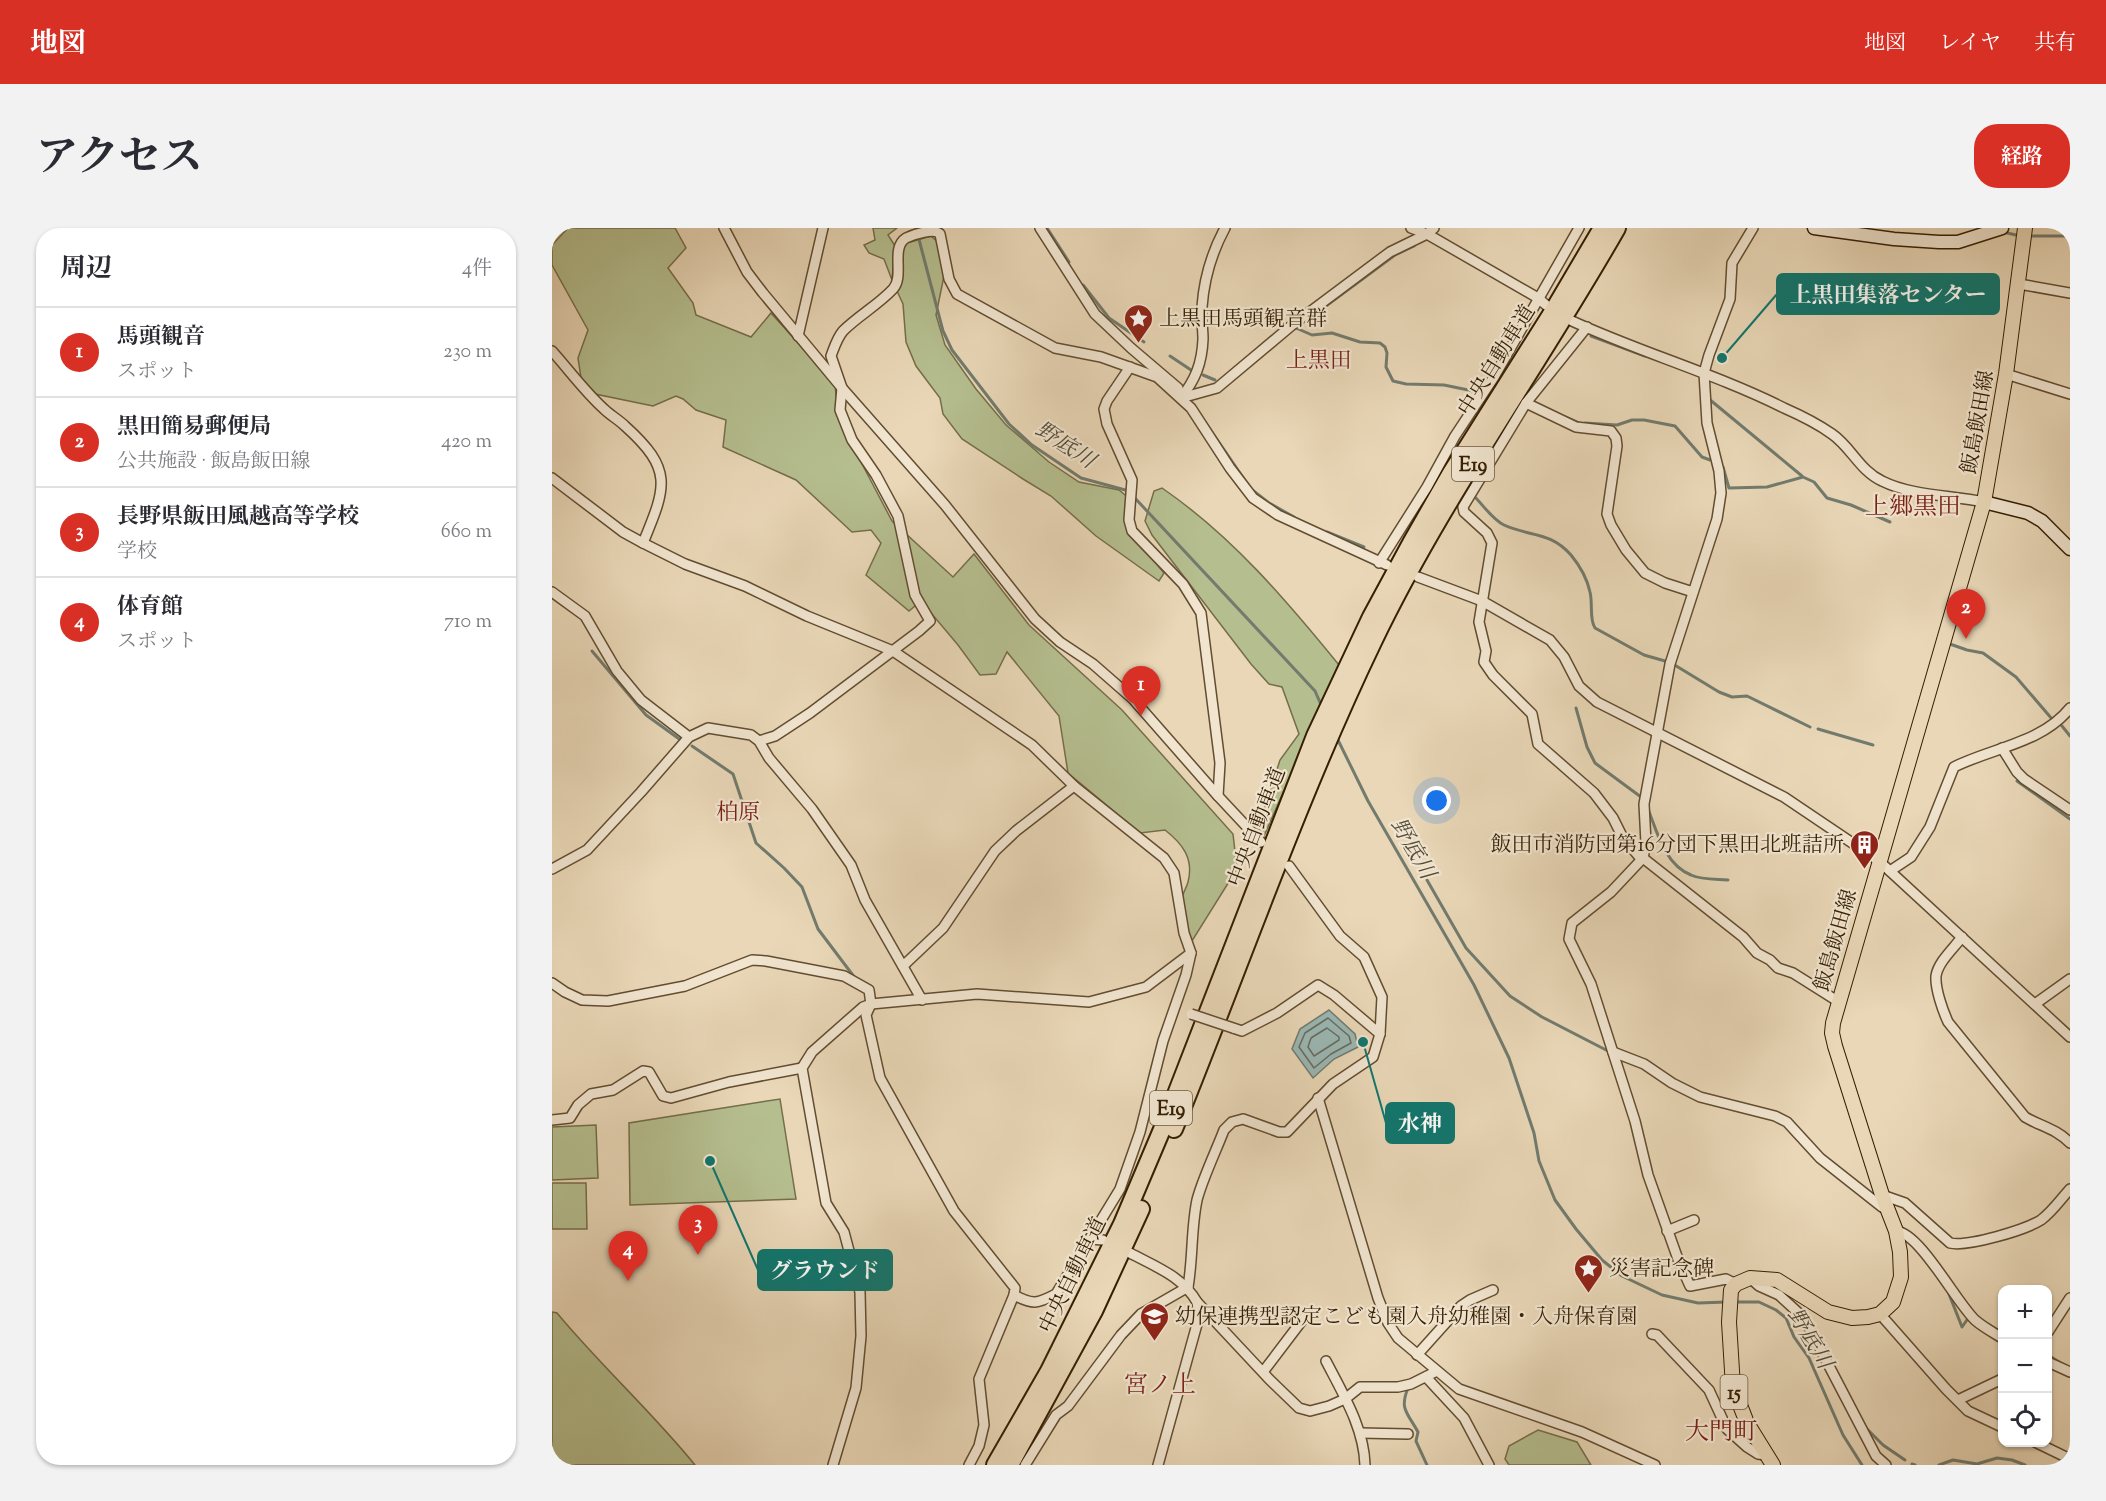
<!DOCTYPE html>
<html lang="ja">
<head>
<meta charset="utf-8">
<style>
  :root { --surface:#fff; --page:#f2f2f3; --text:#2b2b33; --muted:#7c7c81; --line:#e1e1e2; --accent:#d93025 }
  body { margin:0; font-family:"Sorts Mill Goudy","Noto Serif JP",serif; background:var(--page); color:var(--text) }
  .controls { position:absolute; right:18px; bottom:18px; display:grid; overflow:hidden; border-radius:12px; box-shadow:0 2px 4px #0004 }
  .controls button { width:54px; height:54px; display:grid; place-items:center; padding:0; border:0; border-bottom:2px solid var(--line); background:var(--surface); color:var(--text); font:30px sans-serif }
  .you { position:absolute; left:885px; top:573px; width:21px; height:21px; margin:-15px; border:4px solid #fff; border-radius:50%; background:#1a73e8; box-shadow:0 0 0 9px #1a73e833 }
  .badge { display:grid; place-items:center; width:39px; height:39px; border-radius:50%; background:var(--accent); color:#fff; font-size:20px; font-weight:700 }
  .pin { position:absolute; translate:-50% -50px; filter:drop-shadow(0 2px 3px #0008) }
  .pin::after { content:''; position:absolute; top:32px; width:21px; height:18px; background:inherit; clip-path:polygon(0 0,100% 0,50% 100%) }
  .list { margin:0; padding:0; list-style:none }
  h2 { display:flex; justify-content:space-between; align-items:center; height:78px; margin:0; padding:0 24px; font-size:26px }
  h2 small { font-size:20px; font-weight:400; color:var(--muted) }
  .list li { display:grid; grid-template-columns:39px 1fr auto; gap:18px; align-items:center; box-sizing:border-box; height:90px; padding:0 24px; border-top:2px solid var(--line) }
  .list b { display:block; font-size:22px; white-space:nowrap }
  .list p { margin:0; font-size:20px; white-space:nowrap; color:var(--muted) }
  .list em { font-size:20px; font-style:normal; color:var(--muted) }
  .icon { flex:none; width:33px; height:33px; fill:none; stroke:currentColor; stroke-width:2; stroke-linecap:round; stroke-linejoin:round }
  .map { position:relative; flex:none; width:1518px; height:1237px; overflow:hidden; border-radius:24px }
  header { display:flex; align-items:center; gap:36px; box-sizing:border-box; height:84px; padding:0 30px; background:var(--accent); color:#fff }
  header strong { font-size:28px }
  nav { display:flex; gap:33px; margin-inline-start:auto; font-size:21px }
  .intro { display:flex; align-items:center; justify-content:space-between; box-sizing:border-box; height:144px; padding:0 36px }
  h1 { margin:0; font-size:42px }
  .button { padding:15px 27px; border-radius:24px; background:var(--accent); color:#fff; font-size:21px; font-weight:700 }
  main { display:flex; gap:36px; padding:0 36px }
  aside { flex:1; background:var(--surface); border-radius:24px; box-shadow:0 2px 4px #0004 }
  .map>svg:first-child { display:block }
</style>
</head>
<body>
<header>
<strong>地図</strong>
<nav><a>地図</a><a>レイヤ</a><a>共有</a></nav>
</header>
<div class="intro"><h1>アクセス</h1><a class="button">経路</a></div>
<main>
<aside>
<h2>周辺<small>4件</small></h2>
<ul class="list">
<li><span class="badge">1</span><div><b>馬頭観音</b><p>スポット</p></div><em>230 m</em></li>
<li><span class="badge">2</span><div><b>黒田簡易郵便局</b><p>公共施設 · 飯島飯田線</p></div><em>420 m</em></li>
<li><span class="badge">3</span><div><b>長野県飯田風越高等学校</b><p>学校</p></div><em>660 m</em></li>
<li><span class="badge">4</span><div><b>体育館</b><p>スポット</p></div><em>710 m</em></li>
</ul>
</aside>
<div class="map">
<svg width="1518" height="1237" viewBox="0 0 1518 1237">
  <rect width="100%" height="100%" fill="#e9d7b7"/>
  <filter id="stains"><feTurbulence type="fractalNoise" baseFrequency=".00333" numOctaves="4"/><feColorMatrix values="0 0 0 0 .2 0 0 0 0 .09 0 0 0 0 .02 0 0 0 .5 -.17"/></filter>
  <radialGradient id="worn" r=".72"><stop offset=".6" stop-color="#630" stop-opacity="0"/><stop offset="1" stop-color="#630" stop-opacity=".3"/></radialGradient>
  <g fill="#b5be8f" stroke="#756e49" stroke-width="1.5">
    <path d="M16 0H123L134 20 116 40 141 75 144 87 199 109 219 85 283 156 286 190 340 293 401 349 422 326 477 397 570 482 681 606 685 641 640 713C635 702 630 689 629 677 628 669 634 662 636 654 642 631 631 616 613 602L588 605 516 545 507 488 455 424 444 446 428 447 406 417 369 373 357 383 314 347 329 315 319 302 300 304 244 252 171 219 174 192 144 182 131 171 124 168 101 178 43 166 29 150 26 130 36 102 0 37V17Z"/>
    <polygon points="321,0 345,0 336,7 343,18 340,52 332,31 317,25 312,17 323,12"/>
    <polygon points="379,8 390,18 393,43 384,87 393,117 424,161 454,197 497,234 527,254 567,262 578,271 575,299 612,345 607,353 544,308 499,268 471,251 410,211 391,186 388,170 364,138 354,114 351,76 345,63 352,19 355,15"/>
    <path d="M610 260C680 308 734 372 787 437L712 608 706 600 728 532 747 506 730 459 717 456 699 436 600 307 593 293 602 263Z"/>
    <polygon points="228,871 244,971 78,977 77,895"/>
    <polygon points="44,897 46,950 0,952 0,899"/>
    <polygon points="0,955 34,955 35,1001 0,1001"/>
    <path d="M0 1084 5 1085C49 1138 100 1184 143 1237H0Z"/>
    <polygon points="986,1202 1025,1214 1039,1237 957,1237 953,1231 957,1218"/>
  </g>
  <polygon fill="#9ab8b6" stroke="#727b6e" stroke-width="1.5" points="777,782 803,806 806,819 782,831 761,850 740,821 748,801"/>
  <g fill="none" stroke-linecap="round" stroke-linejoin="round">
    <g stroke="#686c5c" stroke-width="1.5">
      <polygon points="776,790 797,808 799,815 779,826 762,840 747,819 753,805"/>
      <polygon points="775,800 787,809 787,812 762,828 756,819 759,810"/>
    </g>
    <g stroke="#727b6e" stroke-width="3">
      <polyline points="364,0 391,103 400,122 457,196 480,217 529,250 577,263"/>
      <polyline points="495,0 517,34"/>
      <polyline points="1451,4 1464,7"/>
      <polyline points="1480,8 1518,8"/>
      <polyline points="531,57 557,90 592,114"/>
      <polyline points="759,89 843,27 862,18"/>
      <polyline points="744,100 760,107 780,105 808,114 828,115 833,119 835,125 834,139 841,153 854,156 892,157 926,164"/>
      <polyline points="1039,108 1093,128"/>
      <polyline points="618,128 639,142"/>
      <polyline points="651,147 663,152"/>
      <polyline points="1157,171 1250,248"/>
      <polyline points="1013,189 1027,195"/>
      <polyline points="653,194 699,261 717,275 742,289"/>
      <polyline points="1033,195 1065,197 1080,192 1092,192 1123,198 1150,229 1158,232"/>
      <polyline points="1171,239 1177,260 1215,259 1251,249 1262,254 1275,270 1299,277 1338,294"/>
      <polyline points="581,268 763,463 770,479"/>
      <path d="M922 268C931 277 941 292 952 297 978 309 998 303 1019 327 1028 338 1035 350 1038 364 1041 376 1037 391 1043 400L1092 427 1113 433"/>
      <polyline points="775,304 812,319"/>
      <polyline points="1395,415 1415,422 1431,425 1464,449 1500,491"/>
      <polyline points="40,423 94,487 130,513"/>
      <polyline points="1121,436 1167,464 1180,469 1195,468 1258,499"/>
      <polyline points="1024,480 1035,519 1043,535 1089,569"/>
      <polyline points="1510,498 1518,508"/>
      <polyline points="1266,501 1321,517"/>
      <polyline points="785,510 816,573 922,757 957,830 982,905 987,933 1003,972 1024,1001 1050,1032 1070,1048 1110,1067 1146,1075 1175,1074"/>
      <polyline points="140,518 181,546 204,615 232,640 250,659 266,701 303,750"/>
      <polyline points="1465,553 1518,591"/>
      <path d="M1096 581C1105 604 1113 637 1139 647 1150 652 1164 651 1176 652"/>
      <polyline points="875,652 914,720 958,768 990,789 1056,823"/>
      <polyline points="1395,1061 1410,1099 1417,1089"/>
      <polyline points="1181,1074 1207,1074 1224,1082 1234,1090 1242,1109 1257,1130 1291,1207 1310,1237"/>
      <polyline points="1436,1096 1450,1105"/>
      <polyline points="1496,1127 1512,1137"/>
      <path d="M856 1160C847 1182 856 1185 866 1204L864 1213 875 1237"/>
      <polyline points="1314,1200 1331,1217 1353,1232"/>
      <polyline points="1360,1236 1363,1237"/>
      <polyline points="1387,1237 1401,1232 1425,1236 1445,1230 1460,1232 1473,1237"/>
    </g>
    <defs>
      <g id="street">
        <polyline points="172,0 195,44 211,65 290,160 393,277 483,391 508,414 541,436 581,471 666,568 709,614"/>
        <polyline points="488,0 543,86 579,120 626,160 629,170"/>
        <polyline points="859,0 875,6 986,70 994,77"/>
        <polyline points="1467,56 1518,65"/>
        <path d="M1020 93C1090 125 1164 146 1232 180 1248 187 1266 196 1280 206 1299 219 1308 243 1330 253 1360 268 1399 267 1432 274"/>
        <polyline points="1035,99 974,175 911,279 912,284 935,305 940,315 927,394 934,423 932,434 941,447 980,486 986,516 1042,565 1061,590 1070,608 1089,631"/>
        <polyline points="246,108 271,0"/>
        <path d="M0 123C17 142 33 164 52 181 58 187 67 192 73 198 122 242 114 259 91 315"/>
        <polyline points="578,139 555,173 552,181 555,196 580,252 577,292 580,303 631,356 649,385 668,535 666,568"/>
        <polyline points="1454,146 1518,166"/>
        <polyline points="629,170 665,160 739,98 838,24 875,6 882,0"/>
        <path d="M629 170C643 152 650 136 651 111 651 101 649 90 650 79 652 51 660 24 673 0"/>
        <polyline points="974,175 1024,199 1059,203 1064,210 1065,218 1055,286 1059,297 1074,322 1093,345 1113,355 1141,364"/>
        <path d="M0 250 71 304 91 315 133 336 193 358 255 388 341 423 480 517 522 558 612 630 622 645 632 705 639 725 634 747 611 813 588 904 568 961 504 1066C485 1076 481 1077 462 1067L427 1151 432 1197 427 1218 417 1237"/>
        <polyline points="827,335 875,259 903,208 942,149 1027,0"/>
        <polyline points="866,349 930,373 998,412 1012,429 1027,458 1045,474 1232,569 1327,633 1518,809"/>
        <polyline points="0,364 33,388 65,443 89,472 137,509"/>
        <path d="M207 513 223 508 258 485 367 403 378 393 363 367 346 288 324 247 300 212 288 182 290 160 279 128C282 120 285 110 291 103 306 88 326 77 341 61 353 48 338 20 354 10 362 6 382 0 388 6L397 51 405 66 503 120 549 129 605 149 639 180 678 240 701 270 726 287 835 337"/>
        <polyline points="1450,520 1465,544 1472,551 1518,582"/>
        <polyline points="1091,630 1191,709 1205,725 1218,732 1226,740 1241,745 1287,774"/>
        <polyline points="0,641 35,622 89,564 137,509 156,500 199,507 207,513 217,530 260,581 299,637 313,672 370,772"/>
        <path d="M1338 643 1359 629 1378 599 1402 539C1440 520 1490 515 1518 480"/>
        <path d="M1410 709C1402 720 1386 734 1384 748 1383 761 1391 783 1396 794L1473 889C1488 898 1505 901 1518 915"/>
        <polyline points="351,738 391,700 443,623 464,603 522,558"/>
        <polyline points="0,755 13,764 30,772 56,773 133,758 200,732 214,733 292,748 317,762 319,776 314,787 328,850 402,983 463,1060 462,1067"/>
        <polyline points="1483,776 1518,751"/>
        <polyline points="681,800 690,803 725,785 766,757 782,767 828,806"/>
        <polyline points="1061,824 1092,836 1120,855 1148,869 1223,888 1235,894 1268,930 1330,979 1336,981"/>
        <polyline points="766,870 826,1070 836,1095 846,1110 907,1161 1030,1204 1103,1237"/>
        <polyline points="0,892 18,890 26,877 39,866 61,862 91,843 97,844 111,868 119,870 177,854 250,840"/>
        <path d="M1330 967 1353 975 1398 1015C1416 1019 1473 1002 1489 992 1500 984 1509 971 1518 961"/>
        <polyline points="1115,1003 1142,992"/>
        <path d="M1344 1003C1368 1005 1404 1074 1423 1092 1431 1099 1442 1105 1450 1110"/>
        <polyline points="538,1011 551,1012"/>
        <path d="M578 1025C604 1039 630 1048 645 1074L717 1151 747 1180 758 1183 777 1178 793 1171 808 1159H846L859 1156 885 1143"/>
        <polyline points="1198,1050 1207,1058 1227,1067 1252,1090 1324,1228 1334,1237"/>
        <polyline points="1184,1056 1174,1051 1138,1058 1127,1034 1096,947 1083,893 1039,756 1017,711 1020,695 1059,664 1091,630 1094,615 1092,576 1118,436 1165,291 1169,265 1167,243 1155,195 1152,145 1157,127 1178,71 1180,35 1201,0"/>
        <path d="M636 1059C641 1030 639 1001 645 972 650 952 664 923 672 902L680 894 691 891 727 904H735L781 856 821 829 828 806 830 769 812 729 788 708 737 638"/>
        <polyline points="1328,1086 1394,1161 1416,1183 1450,1199"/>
        <polyline points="1496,1104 1518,1070"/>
        <polyline points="1100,1106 1105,1107 1157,1162 1175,1201 1195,1219 1206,1226 1214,1227"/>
        <polyline points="865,1127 909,1078 918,1072 941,1062"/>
        <path d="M774 1133C791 1166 812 1200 813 1237"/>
        <polyline points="1496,1134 1518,1144"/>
        <polyline points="711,1144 755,1086"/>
        <polyline points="874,1149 912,1190 937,1237"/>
        <polyline points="1406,1172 1450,1151"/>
        <polyline points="808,1205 856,1206"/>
        <polyline points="1483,1214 1518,1231"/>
        <polyline points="281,1237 304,1160 309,1108 308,1064 292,1004 274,975 250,840 260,824 311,779 319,776 425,766 537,774 594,759 639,725"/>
        <polyline points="473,1237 504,1187 516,1178 569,1107 589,1086 636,1059"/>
        <polyline points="606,1237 647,1089 645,1074"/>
      </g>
      <g id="secondary">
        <polyline points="1262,0 1342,11 1387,14 1406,14 1450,0"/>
        <polyline points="1432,274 1476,285 1490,293 1518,321"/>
      </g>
      <polyline id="primary" points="1221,1237 1195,1195 1181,1159 1177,1094 1179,1062 1184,1056 1198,1050 1225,1052 1276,1084 1300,1090 1316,1089 1328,1086 1341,1074 1349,1049 1348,1024 1344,1003 1330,967 1283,818 1280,805 1281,795 1432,274 1454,146 1473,0"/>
      <g id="highway">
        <path d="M622 901C688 739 745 572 821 414 890 270 986 139 1065 0"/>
        <polyline points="443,1237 497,1143 570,996 614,892 763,508 819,389 859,315 899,245 998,88 1050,0"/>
        <polyline points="458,1237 542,1083 589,981"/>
      </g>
    </defs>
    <use href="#street" stroke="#624d30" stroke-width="12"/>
    <use href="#secondary" stroke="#351f03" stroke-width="15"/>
    <use href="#primary" stroke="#351f03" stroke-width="16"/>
    <use href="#highway" stroke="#351f03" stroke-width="20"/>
    <use href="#street" stroke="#f1e5d0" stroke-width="9"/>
    <use href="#secondary" stroke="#f1e5d0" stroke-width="12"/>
    <use href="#primary" stroke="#e9d7b7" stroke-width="14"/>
    <use href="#highway" stroke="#e9d7b7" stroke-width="16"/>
    <defs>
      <polyline id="street-bridge" points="639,786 681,800"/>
    </defs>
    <use href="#street-bridge" stroke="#624d30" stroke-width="12" stroke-linecap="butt"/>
    <use href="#street-bridge" stroke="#f1e5d0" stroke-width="9"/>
  </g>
  <defs>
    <symbol id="sight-pin" viewBox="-11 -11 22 30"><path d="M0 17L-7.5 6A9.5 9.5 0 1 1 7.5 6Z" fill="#8f2418" stroke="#f1e5d0"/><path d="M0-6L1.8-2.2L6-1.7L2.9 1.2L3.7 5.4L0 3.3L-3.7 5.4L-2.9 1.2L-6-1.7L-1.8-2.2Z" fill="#fff"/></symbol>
    <symbol id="building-pin" viewBox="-11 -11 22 30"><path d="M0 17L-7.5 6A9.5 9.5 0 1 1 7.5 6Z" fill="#8f2418" stroke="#f1e5d0"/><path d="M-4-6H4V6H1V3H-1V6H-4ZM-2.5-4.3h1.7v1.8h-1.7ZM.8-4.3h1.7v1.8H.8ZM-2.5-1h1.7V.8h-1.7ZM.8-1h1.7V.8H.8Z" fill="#fff"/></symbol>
    <symbol id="school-pin" viewBox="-11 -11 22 30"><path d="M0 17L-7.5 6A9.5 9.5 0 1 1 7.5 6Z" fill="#8f2418" stroke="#f1e5d0"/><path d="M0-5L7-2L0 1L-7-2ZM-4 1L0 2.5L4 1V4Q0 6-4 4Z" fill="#fff"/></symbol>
  </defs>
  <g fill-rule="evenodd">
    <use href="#sight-pin" x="570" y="74" width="33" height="45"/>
    <use href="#building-pin" x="1296" y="600" width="33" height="45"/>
    <use href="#sight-pin" x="1020" y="1024" width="33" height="45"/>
    <use href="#school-pin" x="586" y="1072" width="33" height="45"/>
  </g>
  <g text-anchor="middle" stroke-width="4.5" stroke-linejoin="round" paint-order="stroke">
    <g fill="#f1e5d0" stroke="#6d5a40" stroke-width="1.5">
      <rect x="900" y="219" width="42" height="34" rx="4.5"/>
      <rect x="598" y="863" width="42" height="34" rx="4.5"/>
      <rect x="1168.5" y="1147" width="27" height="34" rx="4.5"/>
    </g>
    <g font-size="20" font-weight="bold" fill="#351f03">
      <text x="921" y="243">E19</text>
      <text x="619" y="887">E19</text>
      <text x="1182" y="1171">15</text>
    </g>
    <g font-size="21" fill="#351f03" stroke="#f1e5d0" text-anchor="start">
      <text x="607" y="97">上黒田馬頭観音群</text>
      <text x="1292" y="623" text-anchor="end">飯田市消防団第16分団下黒田北班詰所</text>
      <text x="1057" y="1047">災害記念碑</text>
      <text x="623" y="1095">幼保連携型認定こども園入舟幼稚園・入舟保育園</text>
    </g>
    <g font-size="21" fill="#351f03" stroke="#f1e5d0">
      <text transform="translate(944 132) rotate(-58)" y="7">中央自動車道</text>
      <text transform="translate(1425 194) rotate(-80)" y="7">飯島飯田線</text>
      <text transform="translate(704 599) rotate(-69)" y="7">中央自動車道</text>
      <text transform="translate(1283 712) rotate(-74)" y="7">飯島飯田線</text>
      <text transform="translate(520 1047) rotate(-64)" y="7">中央自動車道</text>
    </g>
    <g font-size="22" fill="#7a1f14" stroke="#f1e5d0">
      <text x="767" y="139">上黒田</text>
      <text x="186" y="591">柏原</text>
    </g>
    <g font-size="22" font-style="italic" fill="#534d39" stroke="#f1e5d0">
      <text transform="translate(514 216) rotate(33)" y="8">野底川</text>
      <text transform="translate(862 620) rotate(60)" y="8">野底川</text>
      <text transform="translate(1259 1110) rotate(59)" y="8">野底川</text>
    </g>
    <g font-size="24" fill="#7a1f14" stroke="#f1e5d0">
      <text x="1361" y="286">上郷黒田</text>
      <text x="608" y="1164">宮ノ上</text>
      <text x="1169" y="1211">大門町</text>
    </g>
  </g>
  <path fill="none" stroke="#0f766e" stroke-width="2" d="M1170 130L1225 66M811 814L834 895M158 933L206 1042"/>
  <g fill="#0f766e" stroke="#f1e5d0" stroke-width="2">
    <circle cx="1170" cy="130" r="6"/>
    <circle cx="811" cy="814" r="6"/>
    <circle cx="158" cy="933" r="6"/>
  </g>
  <g fill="#0f766e" stroke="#0f766e" stroke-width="2">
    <rect x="1225" y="46" width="222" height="40" rx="6"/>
    <rect x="834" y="875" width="68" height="40" rx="6"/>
    <rect x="206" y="1022" width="134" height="40" rx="6"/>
  </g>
  <g font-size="22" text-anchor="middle" font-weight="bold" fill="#fff">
    <text x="1336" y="74">上黒田集落センター</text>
    <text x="868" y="903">水神</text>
    <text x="273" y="1050">グラウンド</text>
  </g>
  <rect width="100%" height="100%" filter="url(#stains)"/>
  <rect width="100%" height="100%" fill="url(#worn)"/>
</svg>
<div class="controls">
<button>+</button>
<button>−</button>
<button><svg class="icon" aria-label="locate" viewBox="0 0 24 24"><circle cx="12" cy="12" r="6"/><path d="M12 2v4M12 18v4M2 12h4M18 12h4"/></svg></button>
</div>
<div class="you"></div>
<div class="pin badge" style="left:589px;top:488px">1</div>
<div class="pin badge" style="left:1414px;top:411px">2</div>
<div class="pin badge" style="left:146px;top:1027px">3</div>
<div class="pin badge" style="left:76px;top:1053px">4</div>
</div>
</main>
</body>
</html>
